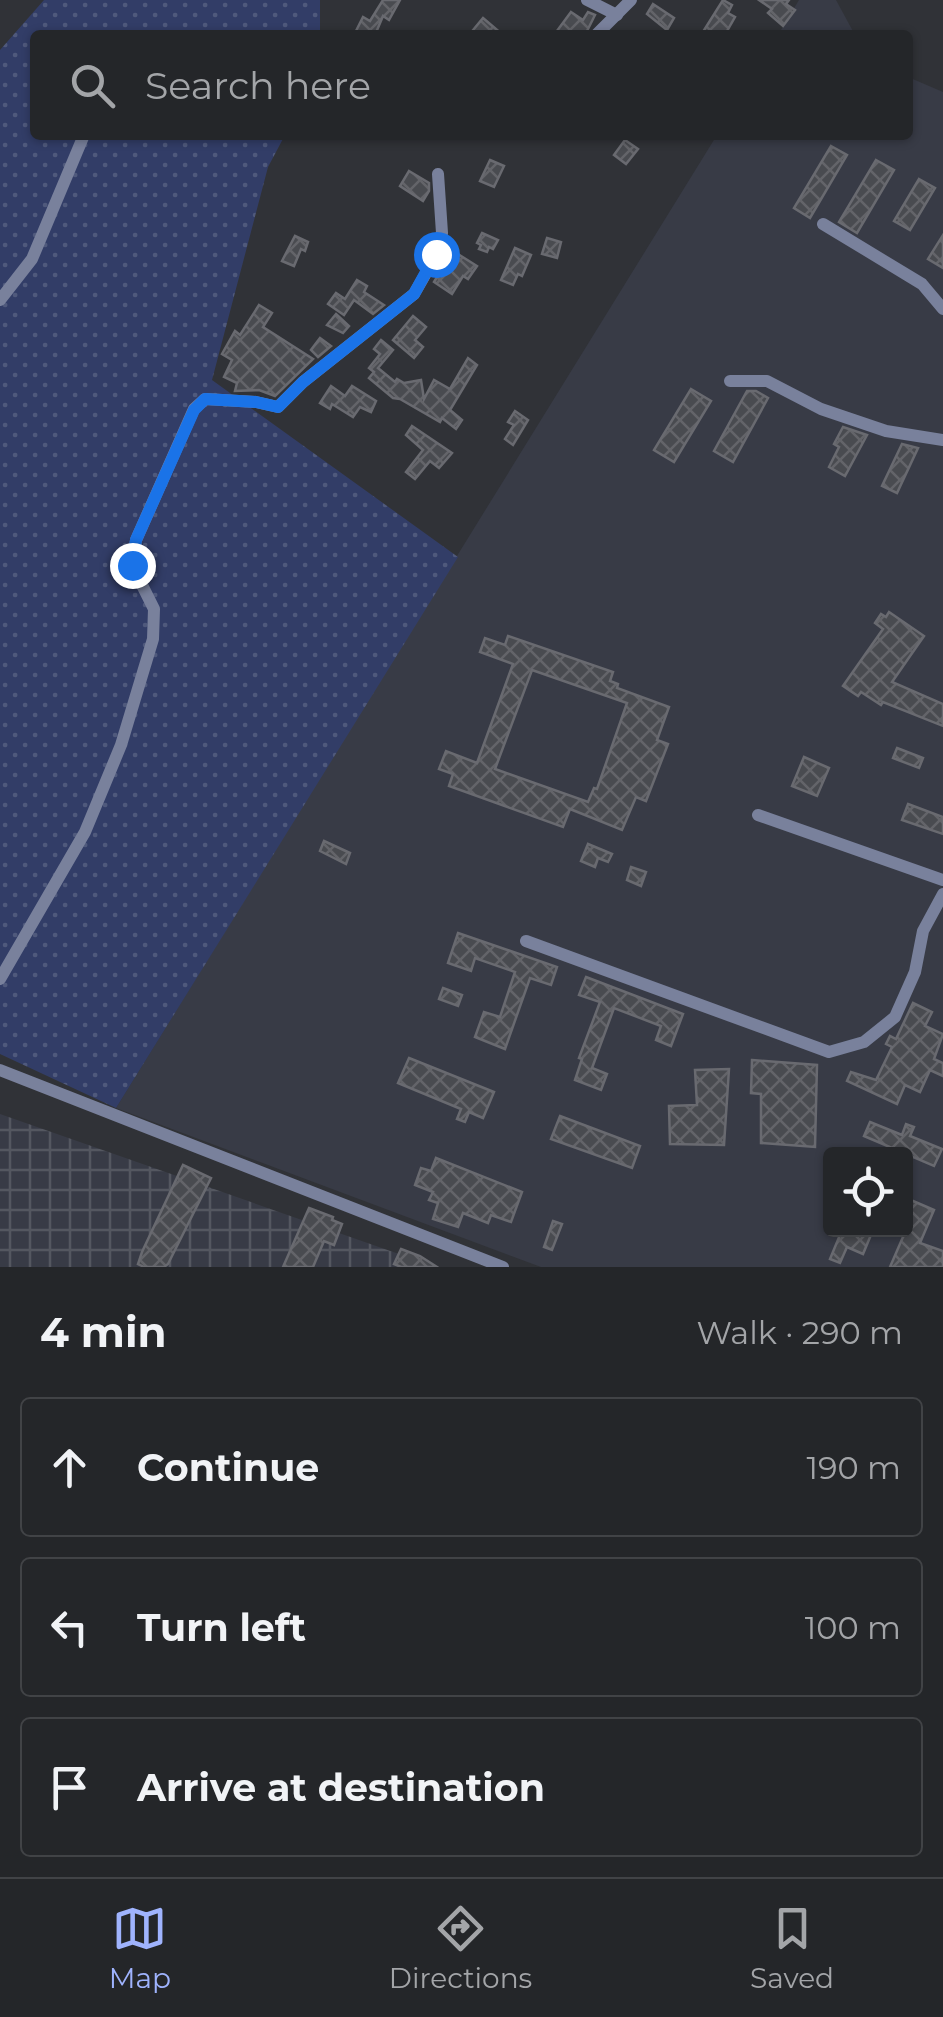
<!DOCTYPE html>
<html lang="en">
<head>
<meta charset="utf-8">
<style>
  :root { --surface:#242629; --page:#2c2e31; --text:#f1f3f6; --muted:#a3a5a8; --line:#414346; --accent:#9fb3fd }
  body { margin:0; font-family:Montserrat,sans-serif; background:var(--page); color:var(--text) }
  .controls { position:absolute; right:30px; bottom:30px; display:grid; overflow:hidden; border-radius:10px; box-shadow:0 2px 8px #0004 }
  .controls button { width:90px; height:90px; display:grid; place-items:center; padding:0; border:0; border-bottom:2px solid var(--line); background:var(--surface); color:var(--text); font:50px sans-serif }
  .stop { position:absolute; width:30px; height:30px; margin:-22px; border:8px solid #1a73e8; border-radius:50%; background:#fff }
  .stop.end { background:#1a73e8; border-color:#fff; box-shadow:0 2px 10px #0008 }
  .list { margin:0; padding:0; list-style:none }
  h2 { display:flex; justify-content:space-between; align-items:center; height:130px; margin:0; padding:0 40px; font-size:42px }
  h2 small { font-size:32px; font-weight:400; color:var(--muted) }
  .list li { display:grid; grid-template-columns:65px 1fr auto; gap:30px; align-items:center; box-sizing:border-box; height:140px; margin:0 20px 20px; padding:0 20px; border:2px solid var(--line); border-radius:10px }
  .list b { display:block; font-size:38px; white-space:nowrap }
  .list em { font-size:32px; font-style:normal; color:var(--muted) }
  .icon { flex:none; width:55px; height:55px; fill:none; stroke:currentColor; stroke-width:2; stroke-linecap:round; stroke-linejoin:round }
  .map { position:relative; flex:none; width:943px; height:1267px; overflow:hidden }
  .search { position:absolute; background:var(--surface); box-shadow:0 2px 8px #0004; left:30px; right:30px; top:30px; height:110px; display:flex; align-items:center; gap:25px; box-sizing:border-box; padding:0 35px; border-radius:10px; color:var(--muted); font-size:38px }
  .sheet { height:610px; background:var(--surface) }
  nav { display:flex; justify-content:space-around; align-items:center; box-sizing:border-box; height:140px; border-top:2px solid var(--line); background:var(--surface); font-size:28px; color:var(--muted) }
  nav a { display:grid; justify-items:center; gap:5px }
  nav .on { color:var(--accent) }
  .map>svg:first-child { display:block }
</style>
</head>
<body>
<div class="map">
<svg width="943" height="1267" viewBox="0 0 943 1267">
  <defs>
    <pattern id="industrial-grid" width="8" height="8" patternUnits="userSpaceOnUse" patternTransform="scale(2.5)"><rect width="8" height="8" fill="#383b46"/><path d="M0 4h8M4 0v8" fill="none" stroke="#545760"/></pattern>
    <pattern id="grass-dots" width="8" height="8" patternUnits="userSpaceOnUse" patternTransform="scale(2.5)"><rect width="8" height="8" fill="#323d67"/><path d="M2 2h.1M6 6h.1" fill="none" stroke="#4f597c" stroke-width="1.8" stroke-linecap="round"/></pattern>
    <pattern id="building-cross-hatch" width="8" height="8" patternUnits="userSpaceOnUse" patternTransform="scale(2.5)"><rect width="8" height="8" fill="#494b50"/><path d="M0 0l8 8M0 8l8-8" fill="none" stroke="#636469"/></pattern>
  </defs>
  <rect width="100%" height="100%" fill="#303237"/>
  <g fill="#383b46" fill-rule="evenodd">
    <polygon points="799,0 836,0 855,35 778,35"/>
    <path d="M908 77 943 92V1267H541L116 1108 717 135H908ZM830 1154H906V1230H830Z"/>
  </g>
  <polygon fill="url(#industrial-grid)" points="0,1114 436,1267 0,1267"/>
  <polygon fill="url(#grass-dots)" points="44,0 320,0 320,35 35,35 35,135 285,135 268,167 212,380 458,557 116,1108 0,1054 0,50"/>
  <g fill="url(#building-cross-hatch)" stroke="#696a70" stroke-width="2.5" fill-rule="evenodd">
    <polygon points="383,0 400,0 389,20 383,16 375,35 354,35 363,17 370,21"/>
    <polygon points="723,0 732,5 728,13 735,17 727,31 724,35 701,35"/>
    <polygon points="759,0 789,0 786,4 795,10 783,26 768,13 772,9"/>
    <polygon points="653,4 674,18 667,30 647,14"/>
    <polygon points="571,12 583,20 588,12 595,15 585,35 554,35"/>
    <polygon points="483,18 503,35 469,35"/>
    <polygon points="625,140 638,149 626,164 614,155"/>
    <polygon points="831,146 847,155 810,218 794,208"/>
    <polygon points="490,160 504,166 494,187 480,181"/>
    <polygon points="876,160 894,170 857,233 839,222"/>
    <polygon points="409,171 429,183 429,191 423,201 400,186"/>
    <polygon points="919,179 935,188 910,230 894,221"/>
    <polygon points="482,233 498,240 493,249 489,247 487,252 479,249 481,245 477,243"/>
    <polygon points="943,235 943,268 928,259"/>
    <polygon points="295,236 308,242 305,251 301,249 294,266 282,261"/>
    <polygon points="547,238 561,242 557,258 542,254"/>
    <polygon points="515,248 531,255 522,276 518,274 513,285 501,280"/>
    <polygon points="453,251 477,266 468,279 463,276 452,294 434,282"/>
    <polygon points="357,280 367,286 364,292 384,305 373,314 354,300 344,315 328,304 336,293 345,299"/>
    <polygon points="259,305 272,313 263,327 313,359 275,396 259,390 235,391 237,383 224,377 232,360 222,354 235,331 240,335"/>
    <polygon points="336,314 349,326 343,333 327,325"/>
    <polygon points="413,316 426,327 415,340 423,347 414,358 393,340"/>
    <polygon points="320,338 331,346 318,357 311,350"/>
    <polygon points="381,340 393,350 378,368 395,382 397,379 404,383 421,380 424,399 434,380 450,389 468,358 477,365 450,410 462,420 456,429 442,418 440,422 400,399 393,398 369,378 374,372 369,368 380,354 374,349"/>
    <polygon points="331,386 345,396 352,386 376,401 371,412 360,407 353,417 332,404 330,409 320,403"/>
    <polygon points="691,389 711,401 674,462 654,450"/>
    <polygon points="747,391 756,391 768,398 733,462 714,451"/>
    <polygon points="515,411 528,420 513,445 505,439 514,425 508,422"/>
    <polygon points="412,426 452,453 439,468 430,461 415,479 406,472 423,450 406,435"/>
    <polygon points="843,427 867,435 845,476 829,467 839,447 834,444"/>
    <polygon points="902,444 918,448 897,493 882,486"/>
    <polygon points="889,612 924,636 892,682 943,704 943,726 883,702 881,705 861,692 858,696 843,686 883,629 875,623 881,614 886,617"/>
    <path d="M508 636 613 672 610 681 618 684 617 688 669 707 657 740 668 744 646 801 636 797 622 830 570 809 563 827 449 786 453 774 439 769 446 751 477 763 513 664 480 652 485 638 505 645ZM532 670 627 703 597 789 594 788 588 802 495 769Z"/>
    <polygon points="897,748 923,758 919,768 893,758"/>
    <polygon points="804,757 829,768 817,796 792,786"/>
    <polygon points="908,804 943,817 943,834 902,820"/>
    <polygon points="324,841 350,853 346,864 320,851"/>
    <polygon points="588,844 612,854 608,862 598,858 595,867 581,861"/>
    <polygon points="631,867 646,872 641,886 627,880"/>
    <polygon points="458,933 557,967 551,985 530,978 505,1049 475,1037 484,1012 500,1017 515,972 475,958 471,971 448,963"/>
    <polygon points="586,977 683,1014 671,1046 656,1040 661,1026 614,1008 592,1068 607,1074 601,1090 575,1080 582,1059 579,1058 600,1002 579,995"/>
    <polygon points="443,988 462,995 458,1006 439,999"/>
    <polygon points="913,1003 932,1012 925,1026 943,1034 934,1059 943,1063 943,1076 930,1070 920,1092 905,1085 897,1104 847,1081 851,1072 876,1080 892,1047 886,1044 890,1036 896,1039"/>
    <polygon points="409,1058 494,1092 483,1118 469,1112 465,1122 457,1119 461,1109 398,1083"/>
    <polygon points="752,1060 817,1065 815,1147 761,1143 761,1094 751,1093"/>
    <polygon points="729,1069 724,1145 670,1144 669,1106 697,1105 695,1070"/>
    <polygon points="560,1116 640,1146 632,1168 551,1139"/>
    <polygon points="870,1122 902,1135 906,1124 914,1127 910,1136 942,1149 934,1166 864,1136"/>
    <polygon points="436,1158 522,1192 511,1222 491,1215 488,1223 463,1213 458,1227 433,1219 438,1203 429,1200 433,1192 415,1185 421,1168 431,1171"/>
    <polygon points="183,1165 211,1178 168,1264 164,1267 144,1267 138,1264 142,1252"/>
    <polygon points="906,1198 934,1210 920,1243 943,1251 943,1267 890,1267 906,1230"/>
    <polygon points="309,1208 333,1217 332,1220 342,1224 334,1245 324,1241 313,1267 283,1267"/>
    <polygon points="553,1221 562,1224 552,1250 544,1247"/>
    <polygon points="842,1230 873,1230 863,1254 847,1247 840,1263 830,1259"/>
    <polygon points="401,1249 420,1256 437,1267 401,1267 394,1264"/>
  </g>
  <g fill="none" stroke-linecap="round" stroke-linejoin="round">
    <g stroke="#79819c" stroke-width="12">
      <polyline points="587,0 617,15"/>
      <polyline points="596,35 631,0"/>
      <polyline points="823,224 922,284 943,309"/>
      <polyline points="0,300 32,259 84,135"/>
      <polyline points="730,381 767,381 821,409 886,431 943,440"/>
      <polyline points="758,815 943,880"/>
      <polyline points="526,941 829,1052 864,1042 895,1017 915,972 923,931 943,894"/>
      <polyline points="0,979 85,832 121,745 153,639 154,609 132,565 136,540 194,409 205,399 256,402 278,407 303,382 414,294 437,254 442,233 438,174"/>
      <polyline points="0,1070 503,1267"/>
    </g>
  </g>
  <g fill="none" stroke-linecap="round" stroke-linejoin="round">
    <polyline stroke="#1a73e8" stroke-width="12" points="132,565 136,540 194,410 205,399 256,402 278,407 303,382 414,294 436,254"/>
  </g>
</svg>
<div class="controls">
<button><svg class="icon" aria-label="locate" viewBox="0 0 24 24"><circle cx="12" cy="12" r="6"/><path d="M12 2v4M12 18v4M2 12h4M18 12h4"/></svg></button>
</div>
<div class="stop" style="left:436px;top:254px"></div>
<div class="stop end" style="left:132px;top:565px"></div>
<div class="search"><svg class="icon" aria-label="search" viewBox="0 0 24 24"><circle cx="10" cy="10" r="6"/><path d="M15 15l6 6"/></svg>Search here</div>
</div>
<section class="sheet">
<h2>4 min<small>Walk · 290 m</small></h2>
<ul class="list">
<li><svg class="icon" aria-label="ahead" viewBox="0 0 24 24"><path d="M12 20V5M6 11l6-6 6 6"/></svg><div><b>Continue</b></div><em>190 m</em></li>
<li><svg class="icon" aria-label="left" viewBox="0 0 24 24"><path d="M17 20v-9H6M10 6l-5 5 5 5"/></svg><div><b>Turn left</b></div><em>100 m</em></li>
<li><svg class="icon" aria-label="arrive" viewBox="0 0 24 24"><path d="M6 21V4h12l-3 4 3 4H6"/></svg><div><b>Arrive at destination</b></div></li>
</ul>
</section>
<nav>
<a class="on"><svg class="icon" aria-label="map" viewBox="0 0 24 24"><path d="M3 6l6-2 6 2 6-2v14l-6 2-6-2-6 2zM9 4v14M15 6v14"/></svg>Map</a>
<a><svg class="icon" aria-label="directions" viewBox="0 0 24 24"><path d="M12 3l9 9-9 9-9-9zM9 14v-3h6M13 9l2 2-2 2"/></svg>Directions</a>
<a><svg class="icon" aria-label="saved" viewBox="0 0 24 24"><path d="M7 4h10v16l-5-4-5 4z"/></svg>Saved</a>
</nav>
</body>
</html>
